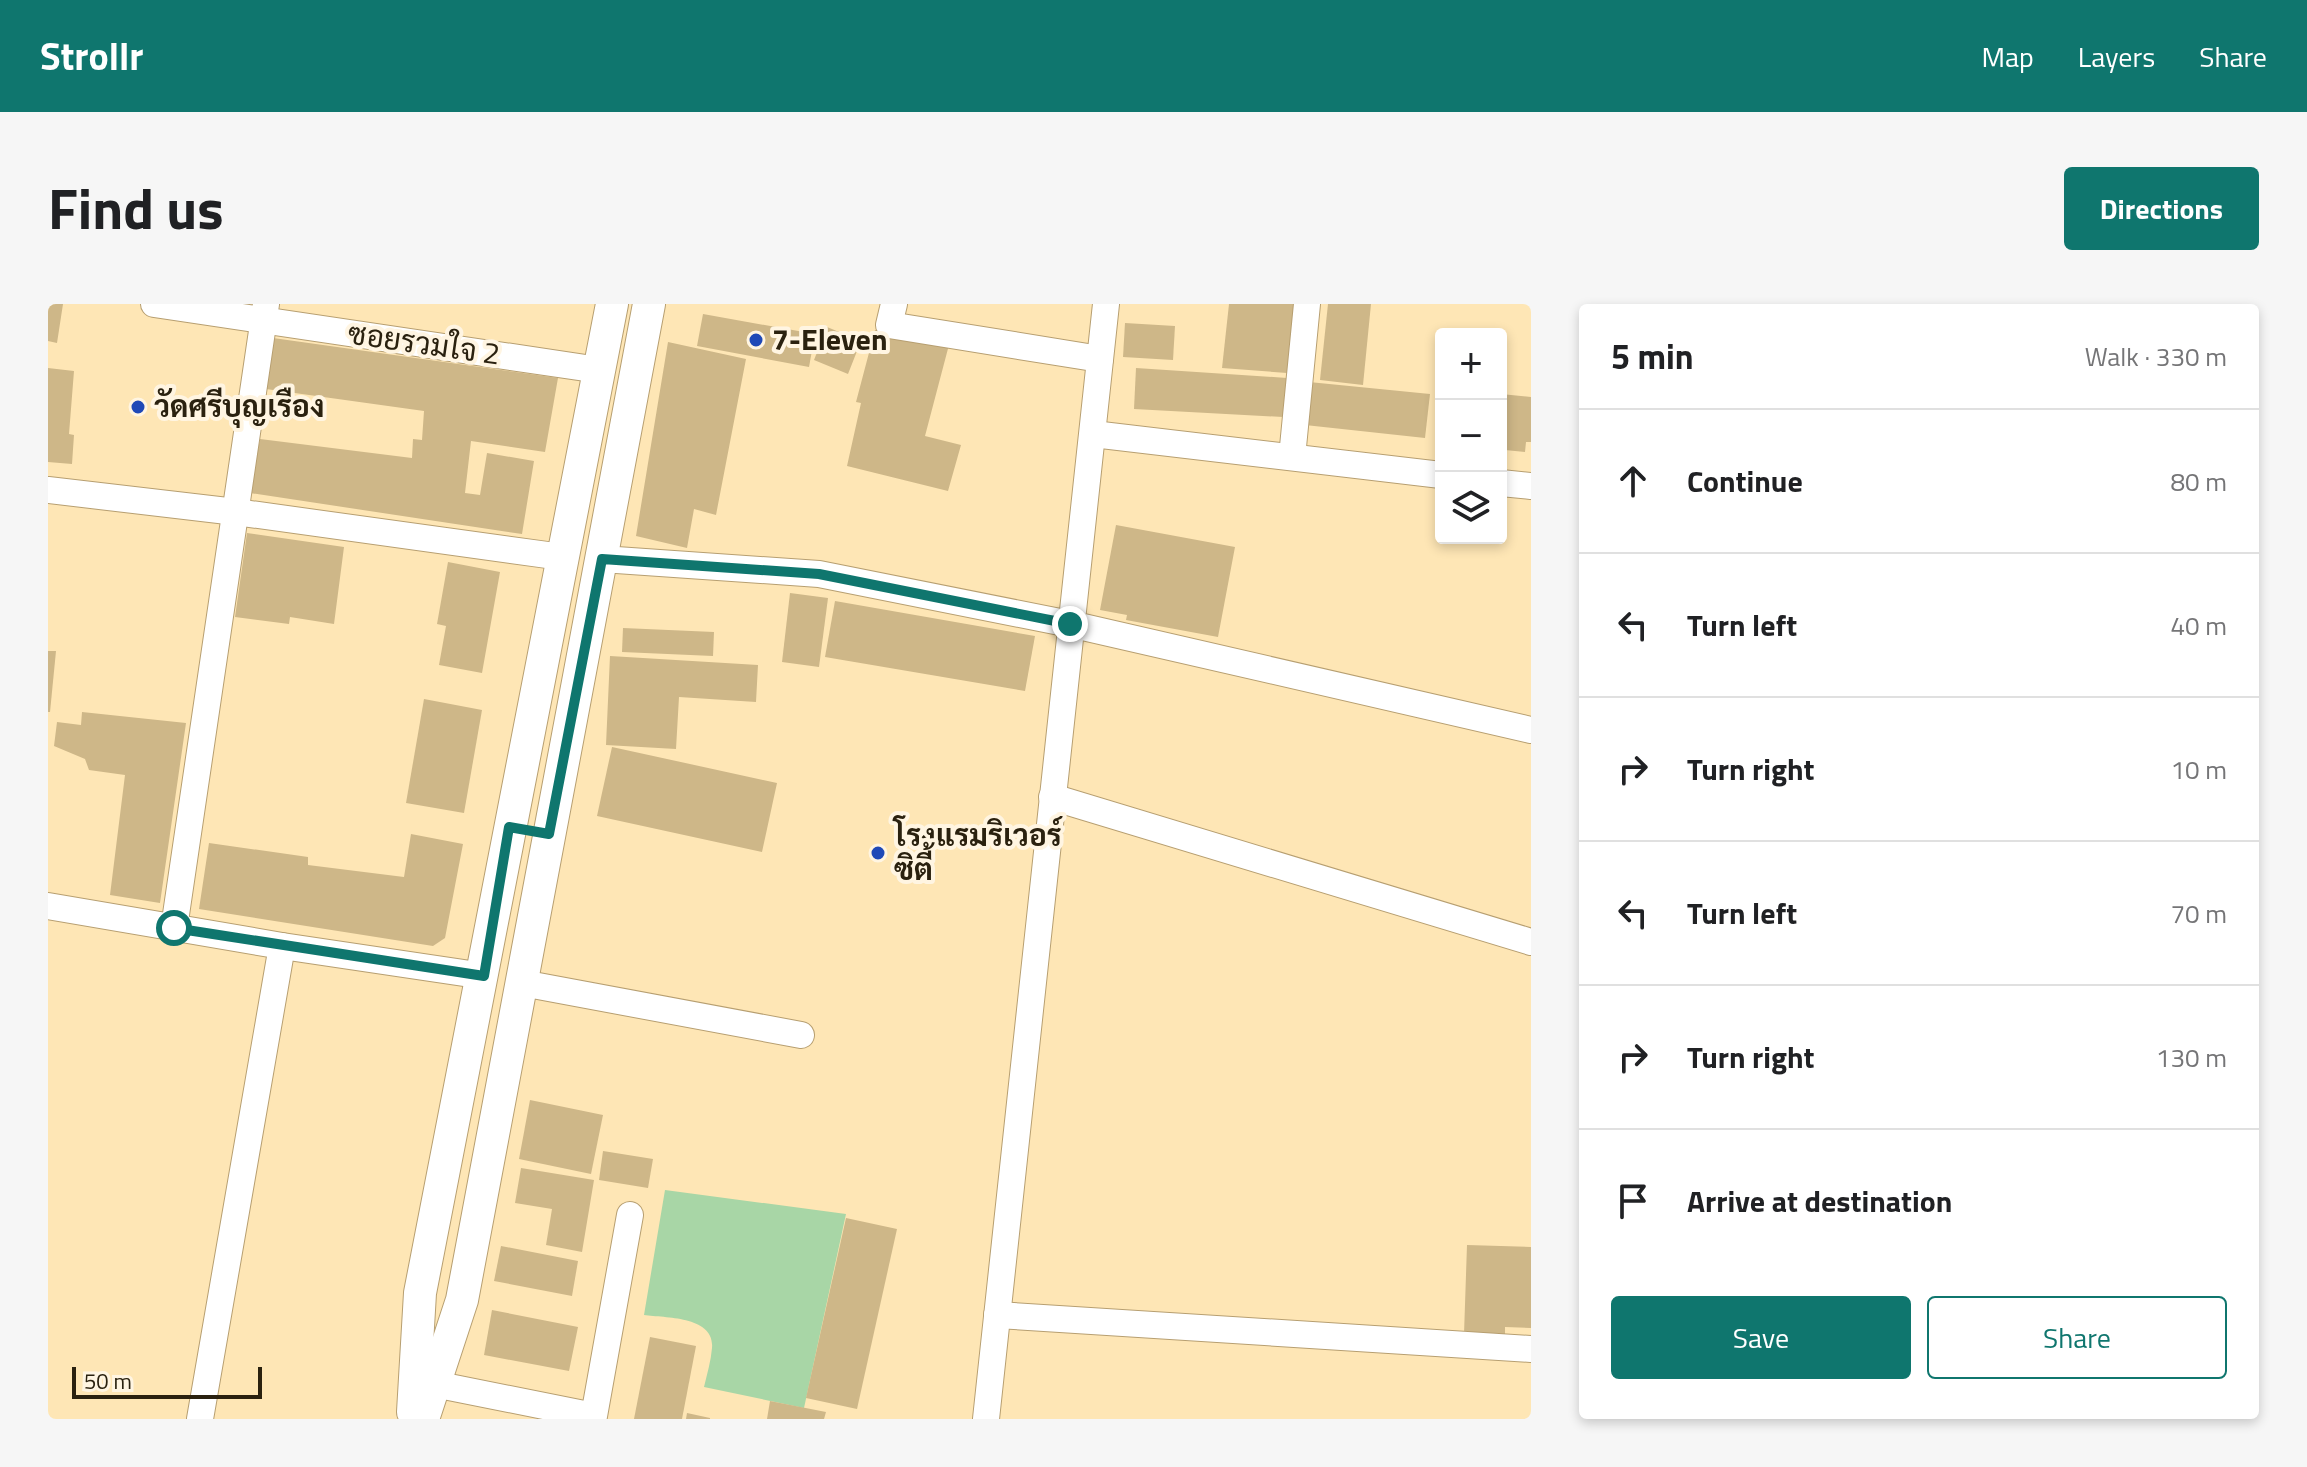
<!DOCTYPE html>
<html lang="en">
<head>
<meta charset="utf-8">
<style>
  :root { --surface:#fff; --page:#f6f6f6; --text:#202124; --muted:#757577; --line:#e0e0e0; --accent:#0f766e }
  body { margin:0; font-family:"Titillium Web",Sarabun,sans-serif; background:var(--page); color:var(--text) }
  .controls { position:absolute; right:24px; top:24px; display:grid; overflow:hidden; border-radius:8px; box-shadow:0 4px 12px #0003 }
  .controls button { width:72px; height:72px; display:grid; place-items:center; padding:0; border:0; border-bottom:2px solid var(--line); background:var(--surface); color:var(--text); font:40px sans-serif }
  .scale { position:absolute; left:24px; bottom:20px; width:190px; box-sizing:border-box; padding-left:8px; border:4px solid #2a210f; border-top:0; font-size:22px; line-height:28px; white-space:nowrap; color:#2a210f; -webkit-text-stroke:6px #fff5e2; paint-order:stroke }
  .stop { position:absolute; width:24px; height:24px; margin:-18px; border:6px solid #0f766e; border-radius:50%; background:#fff }
  .stop.end { background:#0f766e; border-color:#fff; box-shadow:0 2px 8px #0008 }
  .list { margin:0; padding:0; list-style:none }
  h2 { display:flex; justify-content:space-between; align-items:center; height:104px; margin:0; padding:0 32px; font-size:34px }
  h2 small { font-size:26px; font-weight:400; color:var(--muted) }
  .list li { display:grid; grid-template-columns:52px 1fr auto; gap:24px; align-items:center; box-sizing:border-box; height:144px; padding:0 32px; border-top:2px solid var(--line) }
  .list b { display:block; font-size:30px; white-space:nowrap }
  .list em { font-size:26px; font-style:normal; color:var(--muted) }
  .actions { display:flex; gap:16px; padding:24px 32px }
  .actions a { flex:1; padding:18px 0; border:2px solid var(--accent); border-radius:8px; text-align:center; font-size:28px; color:var(--accent) }
  .actions .main { background:var(--accent); color:#fff }
  .icon { flex:none; width:44px; height:44px; fill:none; stroke:currentColor; stroke-width:2; stroke-linecap:round; stroke-linejoin:round }
  .map { position:relative; flex:none; width:1483px; height:1115px; overflow:hidden; border-radius:8px }
  header { display:flex; align-items:center; gap:48px; box-sizing:border-box; height:112px; padding:0 40px; background:var(--accent); color:#fff }
  header strong { font-size:38px }
  nav { display:flex; gap:44px; margin-inline-start:auto; font-size:28px }
  .intro { display:flex; align-items:center; justify-content:space-between; box-sizing:border-box; height:192px; padding:0 48px }
  h1 { margin:0; font-size:56px }
  .button { padding:20px 36px; border-radius:8px; background:var(--accent); color:#fff; font-size:28px; font-weight:700 }
  main { display:flex; gap:48px; padding:0 48px }
  aside { flex:1; background:var(--surface); border-radius:8px; box-shadow:0 4px 12px #0003 }
  .map>svg:first-child { display:block }
</style>
</head>
<body>
<header>
<strong>Strollr</strong>
<nav><a>Map</a><a>Layers</a><a>Share</a></nav>
</header>
<div class="intro"><h1>Find us</h1><a class="button">Directions</a></div>
<main>
<div class="map">
<svg width="1483" height="1115" viewBox="0 0 1483 1115">
  <rect width="100%" height="100%" fill="#fee6b5"/>
  <path fill="#a8d6a6" d="M617 886 798 910 756 1104 656 1083C659 1070 663 1057 664 1044 667 1012 618 1014 596 1011Z"/>
  <g fill="#ceb788">
    <polygon points="0,0 15,0 9,39 0,37"/>
    <polygon points="1181,0 1247,0 1239,69 1174,64"/>
    <polygon points="1280,0 1323,0 1315,81 1272,76"/>
    <polygon points="655,10 767,30 761,63 649,42"/>
    <polygon points="1077,19 1127,22 1125,56 1075,53"/>
    <polygon points="779,23 813,37 800,70 766,56"/>
    <polygon points="827,26 902,37 877,132 913,141 900,187 799,162 813,99 808,98"/>
    <polygon points="225,34 510,74 497,148 423,137 417,189 432,191 439,149 486,157 474,230 202,189 212,135 364,154 365,135 374,136 376,107 218,85"/>
    <polygon points="620,38 698,55 668,211 646,205 639,244 588,232"/>
    <polygon points="0,64 26,67 21,130 26,131 24,160 0,158"/>
    <polygon points="1088,64 1239,74 1235,113 1086,105"/>
    <polygon points="1261,78 1382,90 1377,134 1257,121"/>
    <polygon points="1453,90 1483,93 1483,138 1478,138 1477,148 1457,146 1458,136 1453,135"/>
    <polygon points="1068,221 1187,243 1170,333 1078,316 1079,311 1052,306"/>
    <polygon points="199,229 296,243 286,320 242,313 241,320 187,313"/>
    <polygon points="400,258 452,268 434,369 391,361 398,322 389,320"/>
    <polygon points="742,289 780,294 771,363 734,358"/>
    <polygon points="787,297 987,332 977,387 777,353"/>
    <polygon points="575,324 666,328 665,352 574,348"/>
    <polygon points="0,347 8,347 2,408 0,408"/>
    <polygon points="562,352 710,361 708,398 631,393 628,445 558,441"/>
    <polygon points="376,395 434,406 416,509 358,499"/>
    <polygon points="34,408 138,419 112,599 62,591 77,471 41,466 37,455 6,442 9,418 33,421"/>
    <polygon points="564,443 729,479 714,548 549,512"/>
    <polygon points="363,530 415,540 397,634 385,642 151,605 161,539 260,553 260,561 356,573"/>
    <polygon points="482,796 555,811 543,870 471,855"/>
    <polygon points="555,847 605,855 600,884 551,876"/>
    <polygon points="473,864 546,876 534,948 498,941 504,905 467,899"/>
    <polygon points="798,914 849,925 809,1105 758,1094"/>
    <polygon points="1419,941 1483,943 1483,1024 1457,1023 1457,1032 1416,1030"/>
    <polygon points="453,942 530,957 524,992 446,977"/>
    <polygon points="444,1006 530,1023 521,1067 436,1051"/>
    <polygon points="602,1033 648,1042 634,1115 586,1115"/>
    <polygon points="722,1097 778,1108 776,1115 719,1115"/>
    <polygon points="639,1109 662,1114 662,1115 638,1115"/>
  </g>
  <g fill="none" stroke-linecap="round" stroke-linejoin="round">
    <defs>
      <g id="minor">
        <polyline points="106,0 551,66"/>
        <polyline points="846,0 841,21 1052,55"/>
        <polyline points="1045,130 1393,171"/>
        <polyline points="1244,153 1259,0"/>
        <polyline points="1453,179 1483,182"/>
        <polyline points="0,186 188,208 514,253"/>
        <polyline points="554,255 771,270 1022,320 1483,426"/>
        <polyline points="1004,493 1483,638"/>
        <polyline points="0,602 234,642 436,672"/>
        <polyline points="126,624 218,0"/>
        <polyline points="474,679 753,731"/>
        <polyline points="949,1011 1483,1045"/>
        <polyline points="386,1080 546,1112 582,911"/>
        <polyline points="152,1115 234,642"/>
        <polyline points="938,1115 1058,0"/>
      </g>
      <g id="major">
        <polyline points="365,1108 372,989 564,0"/>
        <polyline points="375,1115 414,996 601,0"/>
      </g>
    </defs>
    <use href="#minor" stroke="#b79f71" stroke-width="28"/>
    <use href="#major" stroke="#b79f71" stroke-width="34"/>
    <use href="#minor" stroke="#fff" stroke-width="26"/>
    <use href="#major" stroke="#fff" stroke-width="32"/>
  </g>
  <g fill="none" stroke-linecap="round" stroke-linejoin="round">
    <polyline stroke="#0f766e" stroke-width="10" points="126,624 436,672 461,523 501,530 554,255 771,270 1022,320"/>
  </g>
  <g fill="#1f49b7" stroke="#fff5e2" stroke-width="3">
    <circle cx="708" cy="36" r="8"/>
    <circle cx="90" cy="103" r="8"/>
    <circle cx="830" cy="549" r="8"/>
  </g>
  <g text-anchor="middle" stroke-width="8" stroke-linejoin="round" paint-order="stroke">
    <g font-size="30" font-weight="bold" fill="#2a210f" stroke="#fff5e2" text-anchor="start">
      <text x="724" y="46">7-Eleven</text>
      <text x="106" y="113">วัดศรีบุญเรือง</text>
      <text x="846" y="542">โรงแรมริเวอร์<tspan x="846" dy="34">ซิตี้</tspan></text>
    </g>
    <g font-size="30" fill="#2a210f" stroke="#fff5e2">
      <text transform="translate(376 40) rotate(8)" y="10">ซอยรวมใจ 2</text>
    </g>
  </g>
</svg>
<div class="controls">
<button>+</button>
<button>−</button>
<button><svg class="icon" aria-label="layers" viewBox="0 0 24 24"><path d="M12 4l9 5-9 5-9-5zM3 14l9 5 9-5"/></svg></button>
</div>
<div class="scale">50 m</div>
<div class="stop" style="left:126px;top:624px"></div>
<div class="stop end" style="left:1022px;top:320px"></div>
</div>
<aside>
<h2>5 min<small>Walk · 330 m</small></h2>
<ul class="list">
<li><svg class="icon" aria-label="ahead" viewBox="0 0 24 24"><path d="M12 20V5M6 11l6-6 6 6"/></svg><div><b>Continue</b></div><em>80 m</em></li>
<li><svg class="icon" aria-label="left" viewBox="0 0 24 24"><path d="M17 20v-9H6M10 6l-5 5 5 5"/></svg><div><b>Turn left</b></div><em>40 m</em></li>
<li><svg class="icon" aria-label="right" viewBox="0 0 24 24"><path d="M7 20v-9h11M14 6l5 5-5 5"/></svg><div><b>Turn right</b></div><em>10 m</em></li>
<li><svg class="icon" aria-label="left" viewBox="0 0 24 24"><path d="M17 20v-9H6M10 6l-5 5 5 5"/></svg><div><b>Turn left</b></div><em>70 m</em></li>
<li><svg class="icon" aria-label="right" viewBox="0 0 24 24"><path d="M7 20v-9h11M14 6l5 5-5 5"/></svg><div><b>Turn right</b></div><em>130 m</em></li>
<li><svg class="icon" aria-label="arrive" viewBox="0 0 24 24"><path d="M6 21V4h12l-3 4 3 4H6"/></svg><div><b>Arrive at destination</b></div></li>
</ul>
<div class="actions"><a class="main">Save</a><a>Share</a></div>
</aside>
</main>
</body>
</html>
